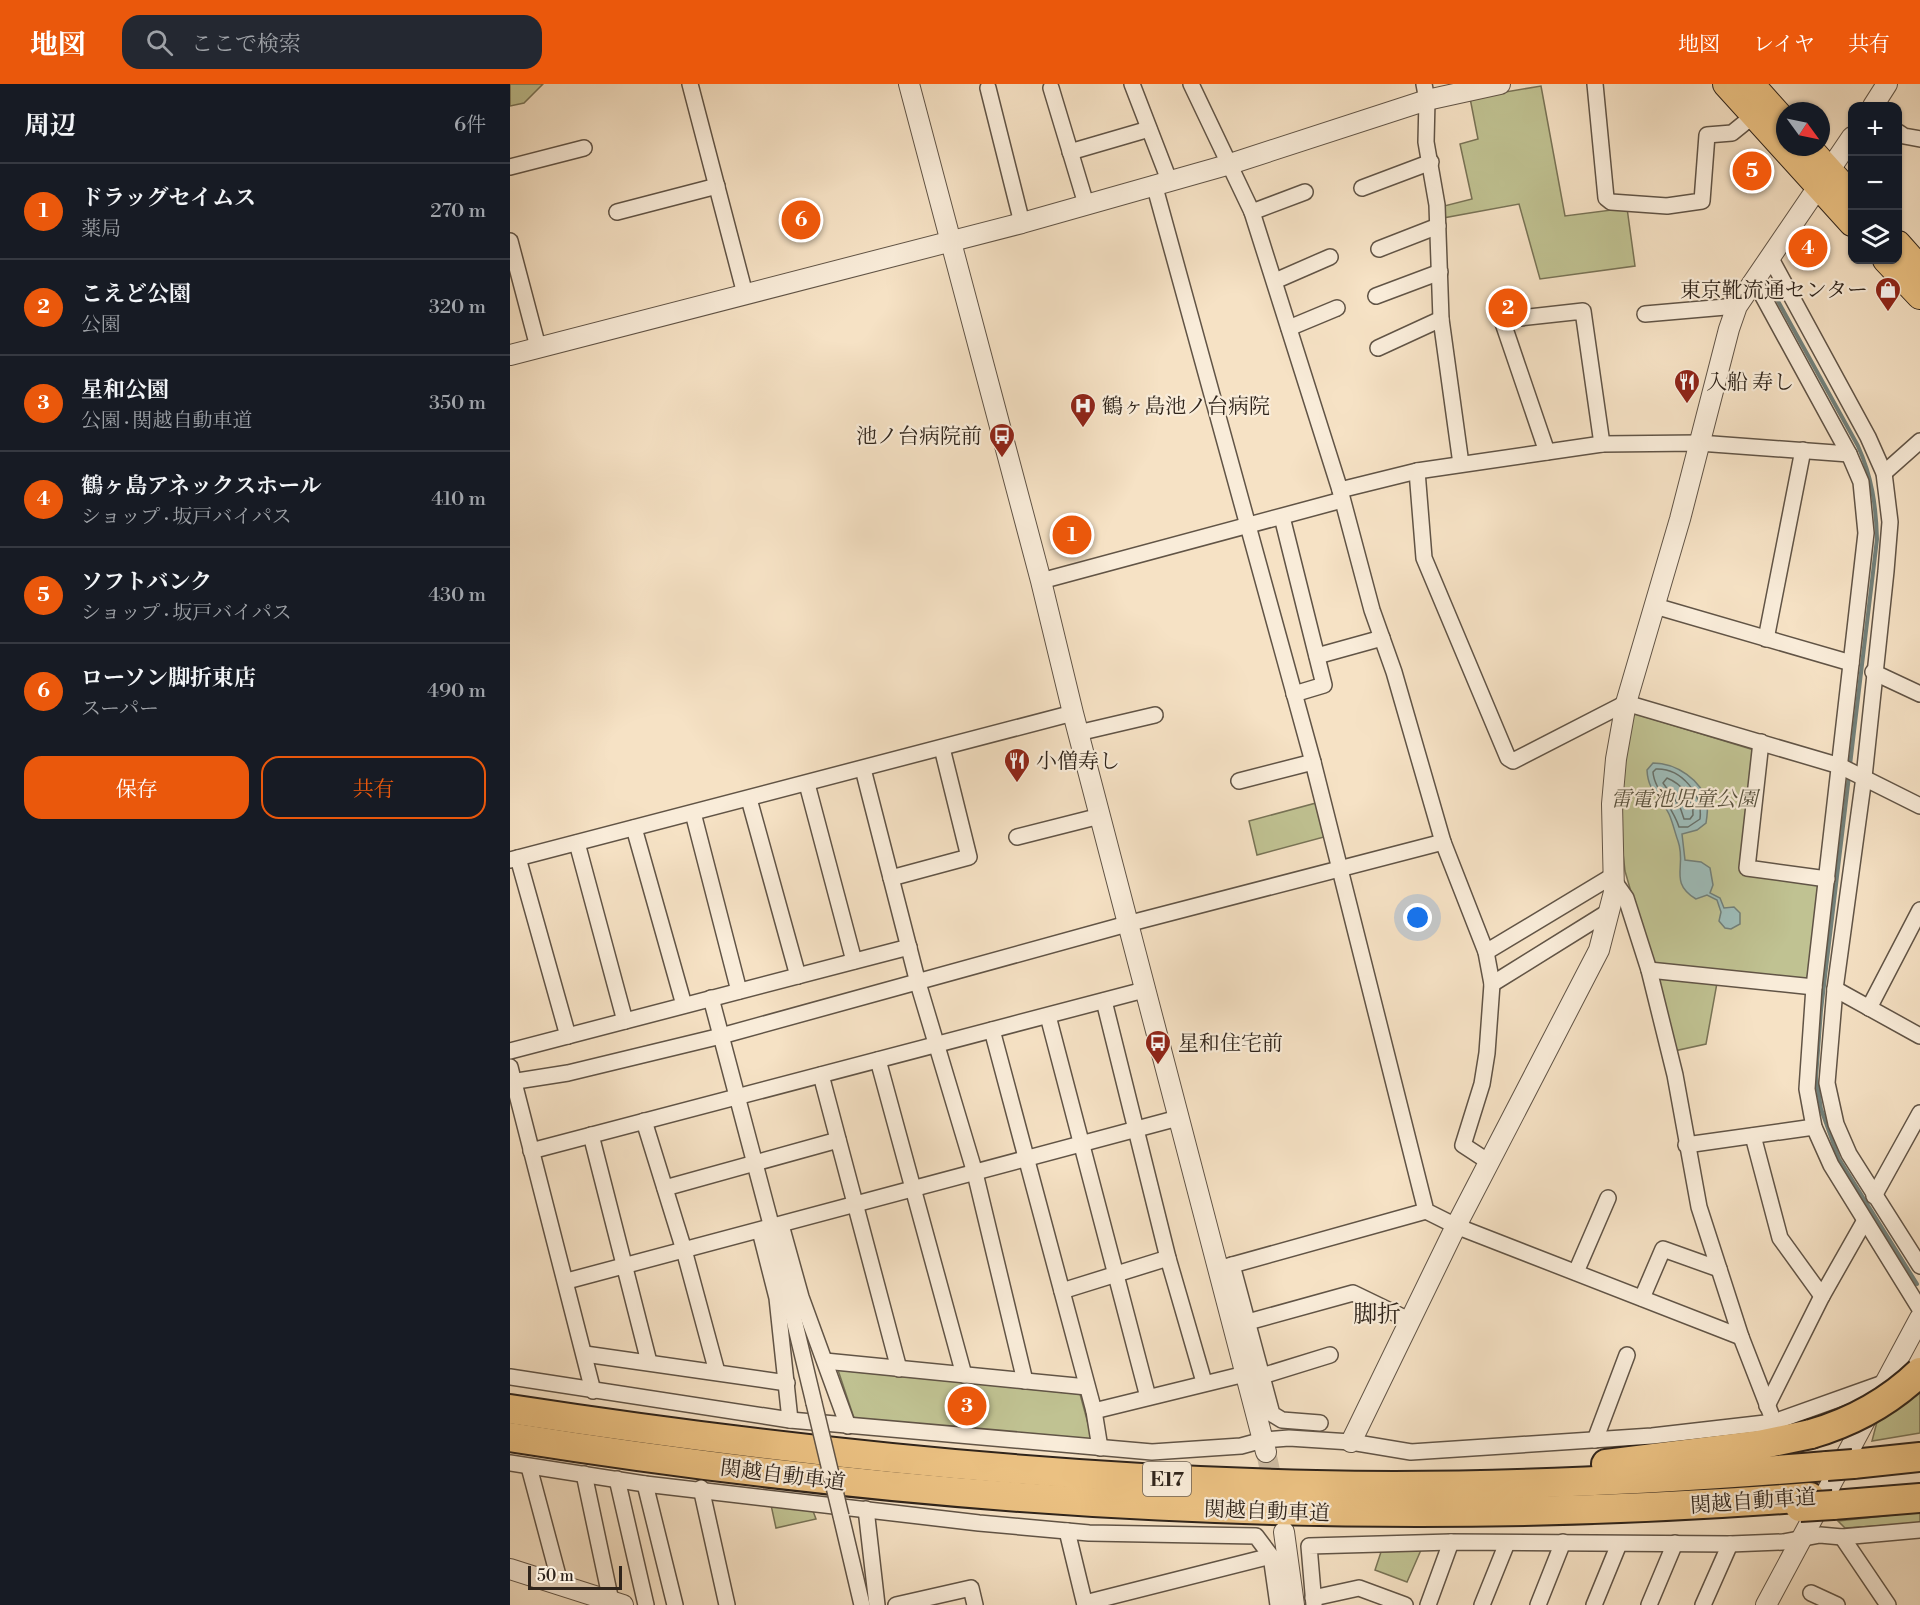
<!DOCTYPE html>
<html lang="ja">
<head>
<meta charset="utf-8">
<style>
  :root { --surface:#171b24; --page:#242831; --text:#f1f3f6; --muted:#9ea1a6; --line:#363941; --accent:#ea580c }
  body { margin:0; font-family:"Libre Bodoni","Noto Serif JP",serif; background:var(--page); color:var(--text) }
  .controls { position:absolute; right:18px; top:18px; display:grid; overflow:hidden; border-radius:12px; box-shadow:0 2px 4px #0004 }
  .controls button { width:54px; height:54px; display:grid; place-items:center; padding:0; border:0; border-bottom:2px solid var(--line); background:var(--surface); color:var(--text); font:30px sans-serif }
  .compass { position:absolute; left:1266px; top:18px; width:54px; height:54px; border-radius:50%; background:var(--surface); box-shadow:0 2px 4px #0004; rotate:123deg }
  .scale { position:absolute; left:18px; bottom:15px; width:94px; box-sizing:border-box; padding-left:6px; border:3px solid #2f241b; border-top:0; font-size:16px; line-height:21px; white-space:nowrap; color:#2f241b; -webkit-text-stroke:4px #f9ecd9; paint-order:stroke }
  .you { position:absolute; left:908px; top:834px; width:21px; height:21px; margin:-15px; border:4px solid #fff; border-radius:50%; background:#1a73e8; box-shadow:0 0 0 9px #1a73e833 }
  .badge { display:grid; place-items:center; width:39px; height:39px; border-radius:50%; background:var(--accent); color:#fff; font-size:20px; font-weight:700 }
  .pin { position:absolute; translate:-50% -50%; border:3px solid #fff; box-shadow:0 2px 6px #0006 }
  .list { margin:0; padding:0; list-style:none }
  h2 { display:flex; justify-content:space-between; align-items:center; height:78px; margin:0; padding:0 24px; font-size:26px }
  h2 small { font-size:20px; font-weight:400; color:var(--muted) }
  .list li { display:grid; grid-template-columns:39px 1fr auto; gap:18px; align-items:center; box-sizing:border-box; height:96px; padding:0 24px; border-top:2px solid var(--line) }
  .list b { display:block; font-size:22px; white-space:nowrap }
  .list p { margin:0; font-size:20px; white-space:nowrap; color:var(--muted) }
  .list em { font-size:20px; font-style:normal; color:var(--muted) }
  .actions { display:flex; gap:12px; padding:18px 24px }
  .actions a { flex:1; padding:14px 0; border:2px solid var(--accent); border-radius:18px; text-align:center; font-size:21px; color:var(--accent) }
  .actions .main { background:var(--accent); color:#fff }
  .icon { flex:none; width:33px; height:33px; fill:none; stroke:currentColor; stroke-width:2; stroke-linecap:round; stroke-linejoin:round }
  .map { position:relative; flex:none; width:1410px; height:1521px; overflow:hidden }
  header { display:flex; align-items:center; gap:36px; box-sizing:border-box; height:84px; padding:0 30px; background:var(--accent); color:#fff }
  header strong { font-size:28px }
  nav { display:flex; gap:33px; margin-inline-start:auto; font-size:21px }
  .search { width:420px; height:54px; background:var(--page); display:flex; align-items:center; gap:15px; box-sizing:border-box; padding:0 21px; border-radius:18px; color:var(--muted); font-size:22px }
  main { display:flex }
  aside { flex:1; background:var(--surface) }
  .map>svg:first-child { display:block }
</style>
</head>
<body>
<header>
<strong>地図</strong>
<div class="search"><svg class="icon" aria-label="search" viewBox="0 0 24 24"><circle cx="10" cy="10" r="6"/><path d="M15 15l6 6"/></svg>ここで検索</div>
<nav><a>地図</a><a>レイヤ</a><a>共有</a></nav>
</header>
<main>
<aside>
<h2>周辺<small>6件</small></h2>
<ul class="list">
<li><span class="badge">1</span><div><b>ドラッグセイムス</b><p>薬局</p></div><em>270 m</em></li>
<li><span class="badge">2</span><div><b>こえど公園</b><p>公園</p></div><em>320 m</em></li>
<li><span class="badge">3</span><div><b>星和公園</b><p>公園 · 関越自動車道</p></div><em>350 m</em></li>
<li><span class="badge">4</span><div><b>鶴ヶ島アネックスホール</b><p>ショップ · 坂戸バイパス</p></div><em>410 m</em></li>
<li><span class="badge">5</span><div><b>ソフトバンク</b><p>ショップ · 坂戸バイパス</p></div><em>430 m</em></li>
<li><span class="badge">6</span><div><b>ローソン脚折東店</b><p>スーパー</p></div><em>490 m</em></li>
</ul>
<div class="actions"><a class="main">保存</a><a>共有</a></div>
</aside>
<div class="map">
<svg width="1410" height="1521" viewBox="0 0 1410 1521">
  <rect width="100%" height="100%" fill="#f6e2c5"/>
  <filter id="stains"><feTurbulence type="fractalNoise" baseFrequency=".00333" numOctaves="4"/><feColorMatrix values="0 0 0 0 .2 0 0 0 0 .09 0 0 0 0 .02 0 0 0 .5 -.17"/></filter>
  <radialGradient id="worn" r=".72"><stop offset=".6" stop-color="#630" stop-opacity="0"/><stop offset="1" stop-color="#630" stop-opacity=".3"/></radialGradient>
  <g fill="#c0c292" stroke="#787356" stroke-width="1.5">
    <polygon points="0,0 33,0 14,19 0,22"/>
    <polygon points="1031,2 1055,132 1117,124 1125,182 1030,195 1009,120 933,134 934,122 962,115 950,60 968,55 960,14"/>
    <polygon points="1123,629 1244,666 1231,789 1309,801 1297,896 1142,881 1115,787 1108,724"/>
    <polygon points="806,719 814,753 747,771 739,737"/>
    <polygon points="1149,892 1207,899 1196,960 1164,967 1145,897"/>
    <polygon points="328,1286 570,1310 583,1358 344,1334"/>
    <polygon points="1410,1297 1410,1349 1362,1357 1369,1330"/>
    <polygon points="261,1421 303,1427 306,1435 266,1444"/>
    <polygon points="1410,1428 1410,1439 1335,1444 1328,1437"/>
    <polygon points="911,1466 897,1498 865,1486 871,1468"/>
  </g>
  <path fill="#9ebdba" stroke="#72807a" stroke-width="1.5" d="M1143 679C1166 679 1192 696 1197 719 1198 725 1197 733 1196 739L1187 746 1172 750 1175 776 1191 778 1200 784 1203 801 1200 809 1210 814 1214 824 1224 823 1230 829V840L1221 845 1215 844 1209 837 1211 828 1207 816 1197 811 1186 815C1158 798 1177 782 1168 757 1165 749 1163 739 1159 730 1150 712 1138 708 1137 686Z"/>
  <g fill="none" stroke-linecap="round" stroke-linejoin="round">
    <g stroke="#66706a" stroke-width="1.5">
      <path d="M1146 685C1172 684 1193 711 1190 735L1178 743H1169C1163 723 1144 705 1143 688Z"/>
      <path d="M1157 694C1172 700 1184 715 1183 731L1180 735H1174L1170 723 1153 699Z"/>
    </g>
    <g stroke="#72807a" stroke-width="4">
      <path d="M1258 199 1348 362C1362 393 1366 421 1367 455L1340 681"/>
      <polyline points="1339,692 1311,926 1306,993 1311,1025 1329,1075 1407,1200"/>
    </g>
    <polyline stroke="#cebca3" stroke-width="20" stroke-dasharray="20 10" stroke-linecap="butt" points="756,1368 765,1410"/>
    <defs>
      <g id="minor">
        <polyline points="180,0 235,210"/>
        <polyline points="622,0 659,96"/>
        <polyline points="681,0 742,128 830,406 862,526 884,588 933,758 976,868 982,900 977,969 972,1000 953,1061 979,1078"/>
        <polyline points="914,0 917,16 916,58 927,121 931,235 951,380"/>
        <polyline points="1085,0 1096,114 1101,118 1157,122 1192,117 1197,51 1222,49 1243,32"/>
        <polyline points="478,4 512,139"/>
        <polyline points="541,4 576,120"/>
        <polyline points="1388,48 1394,52 1410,55"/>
        <polyline points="560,68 639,45"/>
        <polyline points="0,83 74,64"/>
        <polyline points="644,100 803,678 916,1127 946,1142 1231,1253"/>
        <polyline points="852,104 921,78"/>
        <polyline points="107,128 207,102"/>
        <polyline points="742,128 795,108"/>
        <polyline points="0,157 28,263"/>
        <polyline points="869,165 928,142"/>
        <polyline points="1260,173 1358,353 1374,389 1380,438 1376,487 1354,693 1325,905 1317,999 1326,1040 1339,1070 1410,1182"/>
        <polyline points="1244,196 1339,370 1351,398 1356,449 1304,903 1297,1005 1304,1043 1321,1081 1410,1225"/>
        <polyline points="765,197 820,173"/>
        <polyline points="866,212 930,188"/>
        <polyline points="1135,230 1227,222"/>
        <polyline points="779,244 827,224"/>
        <polyline points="868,264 931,235"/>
        <polyline points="1037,368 992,236 1073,227 1092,360"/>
        <polyline points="907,387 914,474 998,674 1003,677 1116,619 1330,682 1410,722"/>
        <polyline points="1374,389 1410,357"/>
        <polyline points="830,406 907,387 1092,360 1189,359 1339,370"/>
        <polyline points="772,433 814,601 784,610"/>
        <polyline points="531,497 832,416"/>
        <polyline points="1145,522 1341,579"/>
        <polyline points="1256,555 1293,366"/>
        <polyline points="807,572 872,554"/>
        <polyline points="1363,588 1410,610"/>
        <polyline points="568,649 645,631"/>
        <polyline points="1251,658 1237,784 1317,795"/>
        <polyline points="353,685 408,899 465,1089 515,1297"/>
        <polyline points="729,697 803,678"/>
        <polyline points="297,700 344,877"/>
        <polyline points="239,715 288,892"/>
        <polyline points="183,729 229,907"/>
        <polyline points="124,744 174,921"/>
        <polyline points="507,753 590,732"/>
        <polyline points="67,759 115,937"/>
        <polyline points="8,774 58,952"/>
        <polyline points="0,776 563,629"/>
        <polyline points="381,794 459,773 432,664"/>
        <polyline points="1104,797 1116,814 1139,886 1165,991 1189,1123 1231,1253 1264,1338"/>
        <polyline points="976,868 1104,791"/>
        <polyline points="1139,886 1304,903"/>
        <polyline points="982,900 1101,826"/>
        <polyline points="1325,905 1410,952"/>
        <polyline points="201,914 262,1144 304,1319"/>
        <polyline points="594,917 658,1174 694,1298"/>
        <polyline points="1359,924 1410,826"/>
        <polyline points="538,932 638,1313"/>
        <polyline points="482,946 584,1327 590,1364"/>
        <polyline points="0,967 399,863"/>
        <polyline points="368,976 454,1291"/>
        <polyline points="0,983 83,1307"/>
        <polyline points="311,991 389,1285"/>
        <polyline points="0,998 58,989 211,952 617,840 933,758"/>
        <polyline points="134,1037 174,1166 207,1288"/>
        <polyline points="81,1051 139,1278"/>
        <polyline points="1243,1052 1270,1154 1312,1212"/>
        <polyline points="1176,1061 1304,1043"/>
        <polyline points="21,1067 634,906"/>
        <polyline points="155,1104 328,1056"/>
        <polyline points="1364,1112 1410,1029"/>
        <polyline points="271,1141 291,1213 338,1342"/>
        <polyline points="250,1147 267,1214 280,1336"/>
        <polyline points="722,1181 762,1330 772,1336 810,1339"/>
        <polyline points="708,1185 916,1127"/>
        <polyline points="1066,1188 1098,1114"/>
        <polyline points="57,1197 668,1034"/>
        <polyline points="552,1207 658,1174"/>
        <polyline points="1132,1214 1153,1165 1209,1185"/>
        <polyline points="738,1238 843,1209 899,1236"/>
        <polyline points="75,1270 277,1299"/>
        <polyline points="315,1277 577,1303"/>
        <polyline points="752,1292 820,1271"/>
        <polyline points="0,1293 280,1336 642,1368 731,1362 753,1356 779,1354 841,1358 901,1368 1142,1352 1264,1338 1376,1298"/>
        <polyline points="1257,1322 1312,1212 1354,1138"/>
        <polyline points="584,1327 735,1290"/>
        <polyline points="1085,1356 1117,1271"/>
        <polyline points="0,1379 135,1400 469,1439 579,1449 746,1452 761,1472 768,1521"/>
        <polyline points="19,1383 50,1499"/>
        <polyline points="74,1390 101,1517"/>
        <polyline points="107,1395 136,1521"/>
        <polyline points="135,1400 165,1521"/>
        <polyline points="191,1404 217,1521"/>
        <polyline points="356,1425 367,1521"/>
        <polyline points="331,1432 352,1521"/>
        <polyline points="557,1447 575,1521"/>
        <polyline points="1332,1453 1378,1521"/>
        <polyline points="1301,1509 1327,1521"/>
        <polyline points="803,1514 849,1504 895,1521"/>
        <polyline points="575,1519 761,1472"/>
        <polyline points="386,1521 461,1504 465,1521"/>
        <polyline points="804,1521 799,1462 941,1458 1220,1460 1273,1458 1310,1451 1332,1453 1410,1446"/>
        <polyline points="918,1521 941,1458"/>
        <polyline points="972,1521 997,1459"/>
        <polyline points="1028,1521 1053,1458"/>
        <polyline points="1084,1521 1109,1460"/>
        <polyline points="1139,1521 1165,1459"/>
        <polyline points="1193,1521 1220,1460"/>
      </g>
      <g id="tertiary">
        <polyline points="399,0 531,497 563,629 756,1368"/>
        <polyline points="1363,22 1377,0"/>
        <polyline points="0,271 512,139 717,81 917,16 990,0"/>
        <polyline points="841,1358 946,1142 1089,866 1104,808 1102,720 1106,675 1116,619 1170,435 1219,245 1227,222 1342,53"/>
        <polyline points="774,1448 784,1521"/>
        <polyline points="0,1485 113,1521"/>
        <polyline points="1256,1521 1410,1234"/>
      </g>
      <g id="trunk">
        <polyline points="1216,0 1342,139"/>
        <polyline points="1241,0 1275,38"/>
        <polyline points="1298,63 1342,112"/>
        <polyline points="1388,160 1410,185"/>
        <polyline points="1376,176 1410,212"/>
      </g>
      <g id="motorway">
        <path d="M0 1325C267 1366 536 1395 806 1401 977 1405 1147 1396 1317 1382"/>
        <path d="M0 1353C435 1422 861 1447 1300 1413"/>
        <polyline points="1096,1380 1249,1361 1301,1350"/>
        <polyline points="1343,1380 1410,1373"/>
        <polyline points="1323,1421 1410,1414"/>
      </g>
    </defs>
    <use href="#minor" stroke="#615446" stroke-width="18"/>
    <use href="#tertiary" stroke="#615446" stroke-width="22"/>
    <use href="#trunk" stroke="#2f241b" stroke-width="28"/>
    <use href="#motorway" stroke="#2f241b" stroke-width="32"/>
    <use href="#minor" stroke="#f9ecd9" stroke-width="15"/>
    <use href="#tertiary" stroke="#f9ecd9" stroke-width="20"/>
    <use href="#trunk" stroke="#ebc182" stroke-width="26"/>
    <use href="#motorway" stroke="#ebc182" stroke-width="28"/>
    <defs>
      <polyline id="minor-bridge" points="304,1319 331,1432"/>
      <g id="motorway-bridge">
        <path d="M1301 1350C1342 1338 1379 1318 1410 1288"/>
        <polyline points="1317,1382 1343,1380"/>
        <polyline points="1290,1423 1323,1421"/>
      </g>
    </defs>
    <use href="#minor-bridge" stroke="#615446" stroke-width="18" stroke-linecap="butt"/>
    <use href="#motorway-bridge" stroke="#2f241b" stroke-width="32" stroke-linecap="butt"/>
    <use href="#minor-bridge" stroke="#f9ecd9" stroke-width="15"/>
    <use href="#motorway-bridge" stroke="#ebc182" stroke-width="28"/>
  </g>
  <defs>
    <symbol id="shop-pin" viewBox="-11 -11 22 30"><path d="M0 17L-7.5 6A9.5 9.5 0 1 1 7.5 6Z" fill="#8f2418" stroke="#f9ecd9"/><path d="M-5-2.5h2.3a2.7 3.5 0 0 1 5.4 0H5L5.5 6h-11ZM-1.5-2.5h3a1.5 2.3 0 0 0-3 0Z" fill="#fff"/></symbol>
    <symbol id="restaurant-pin" viewBox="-11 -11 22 30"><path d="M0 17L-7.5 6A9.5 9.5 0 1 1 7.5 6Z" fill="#8f2418" stroke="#f9ecd9"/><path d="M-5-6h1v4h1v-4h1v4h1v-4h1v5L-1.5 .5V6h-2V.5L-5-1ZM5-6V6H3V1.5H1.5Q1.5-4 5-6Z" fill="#fff"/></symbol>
    <symbol id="hospital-pin" viewBox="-11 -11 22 30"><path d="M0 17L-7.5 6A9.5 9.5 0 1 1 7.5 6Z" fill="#8f2418" stroke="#f9ecd9"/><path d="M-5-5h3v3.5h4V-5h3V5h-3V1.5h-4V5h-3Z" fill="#fff"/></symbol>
    <symbol id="bus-pin" viewBox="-11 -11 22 30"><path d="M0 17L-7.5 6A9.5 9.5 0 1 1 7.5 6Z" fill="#8f2418" stroke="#f9ecd9"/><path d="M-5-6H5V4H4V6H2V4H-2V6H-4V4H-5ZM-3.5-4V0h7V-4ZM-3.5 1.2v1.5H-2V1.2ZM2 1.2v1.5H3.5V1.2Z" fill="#fff"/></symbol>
  </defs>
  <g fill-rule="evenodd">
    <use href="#shop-pin" x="1363" y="191" width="30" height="40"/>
    <use href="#restaurant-pin" x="1162" y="283" width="30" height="40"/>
    <use href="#hospital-pin" x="558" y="307" width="30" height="40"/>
    <use href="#bus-pin" x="477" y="337" width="30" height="40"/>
    <use href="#restaurant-pin" x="492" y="662" width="30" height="40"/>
    <use href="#bus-pin" x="633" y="944" width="30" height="40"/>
  </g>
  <g text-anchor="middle" stroke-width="4.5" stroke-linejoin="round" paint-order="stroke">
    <rect fill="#f9ecd9" stroke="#6c6054" stroke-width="1.5" x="633" y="1378" width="48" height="34" rx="4.5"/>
    <g font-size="20" font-weight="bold" fill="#2f241b">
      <text x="657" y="1402">E17</text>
    </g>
    <g font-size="21" fill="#2f241b" stroke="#f9ecd9" text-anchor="start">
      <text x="1358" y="213" text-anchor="end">東京靴流通センター</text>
      <text x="1196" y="305">入船 寿し</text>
      <text x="592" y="329">鶴ヶ島池ノ台病院</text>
      <text x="472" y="359" text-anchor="end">池ノ台病院前</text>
      <text x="526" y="684">小僧寿し</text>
      <text x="668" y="966">星和住宅前</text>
    </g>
    <g font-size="21" font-style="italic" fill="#5a533f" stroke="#f9ecd9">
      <text x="1174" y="722">雷電池児童公園</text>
    </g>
    <g font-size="21" fill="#2f241b" stroke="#f9ecd9">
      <text transform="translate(273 1391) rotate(7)" y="7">関越自動車道</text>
      <text transform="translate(1243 1417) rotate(-4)" y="7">関越自動車道</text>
      <text transform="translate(757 1427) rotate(2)" y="7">関越自動車道</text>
    </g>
    <g font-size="24" fill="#2f241b" stroke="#f9ecd9">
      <text x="867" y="1238">脚折</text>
    </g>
  </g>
  <rect width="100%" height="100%" filter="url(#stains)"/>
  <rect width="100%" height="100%" fill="url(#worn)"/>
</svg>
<div class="controls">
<button>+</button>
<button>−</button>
<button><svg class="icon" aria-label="layers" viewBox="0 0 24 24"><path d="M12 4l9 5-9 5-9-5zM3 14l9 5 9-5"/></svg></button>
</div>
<svg class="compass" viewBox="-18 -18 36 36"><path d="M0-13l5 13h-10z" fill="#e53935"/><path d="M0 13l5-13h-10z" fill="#9ea1a6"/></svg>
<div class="scale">50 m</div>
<div class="you"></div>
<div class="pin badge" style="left:562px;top:451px">1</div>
<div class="pin badge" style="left:998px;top:224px">2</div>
<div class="pin badge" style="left:457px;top:1322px">3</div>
<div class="pin badge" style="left:1298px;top:164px">4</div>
<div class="pin badge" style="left:1242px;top:87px">5</div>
<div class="pin badge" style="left:291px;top:136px">6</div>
</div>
</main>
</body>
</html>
